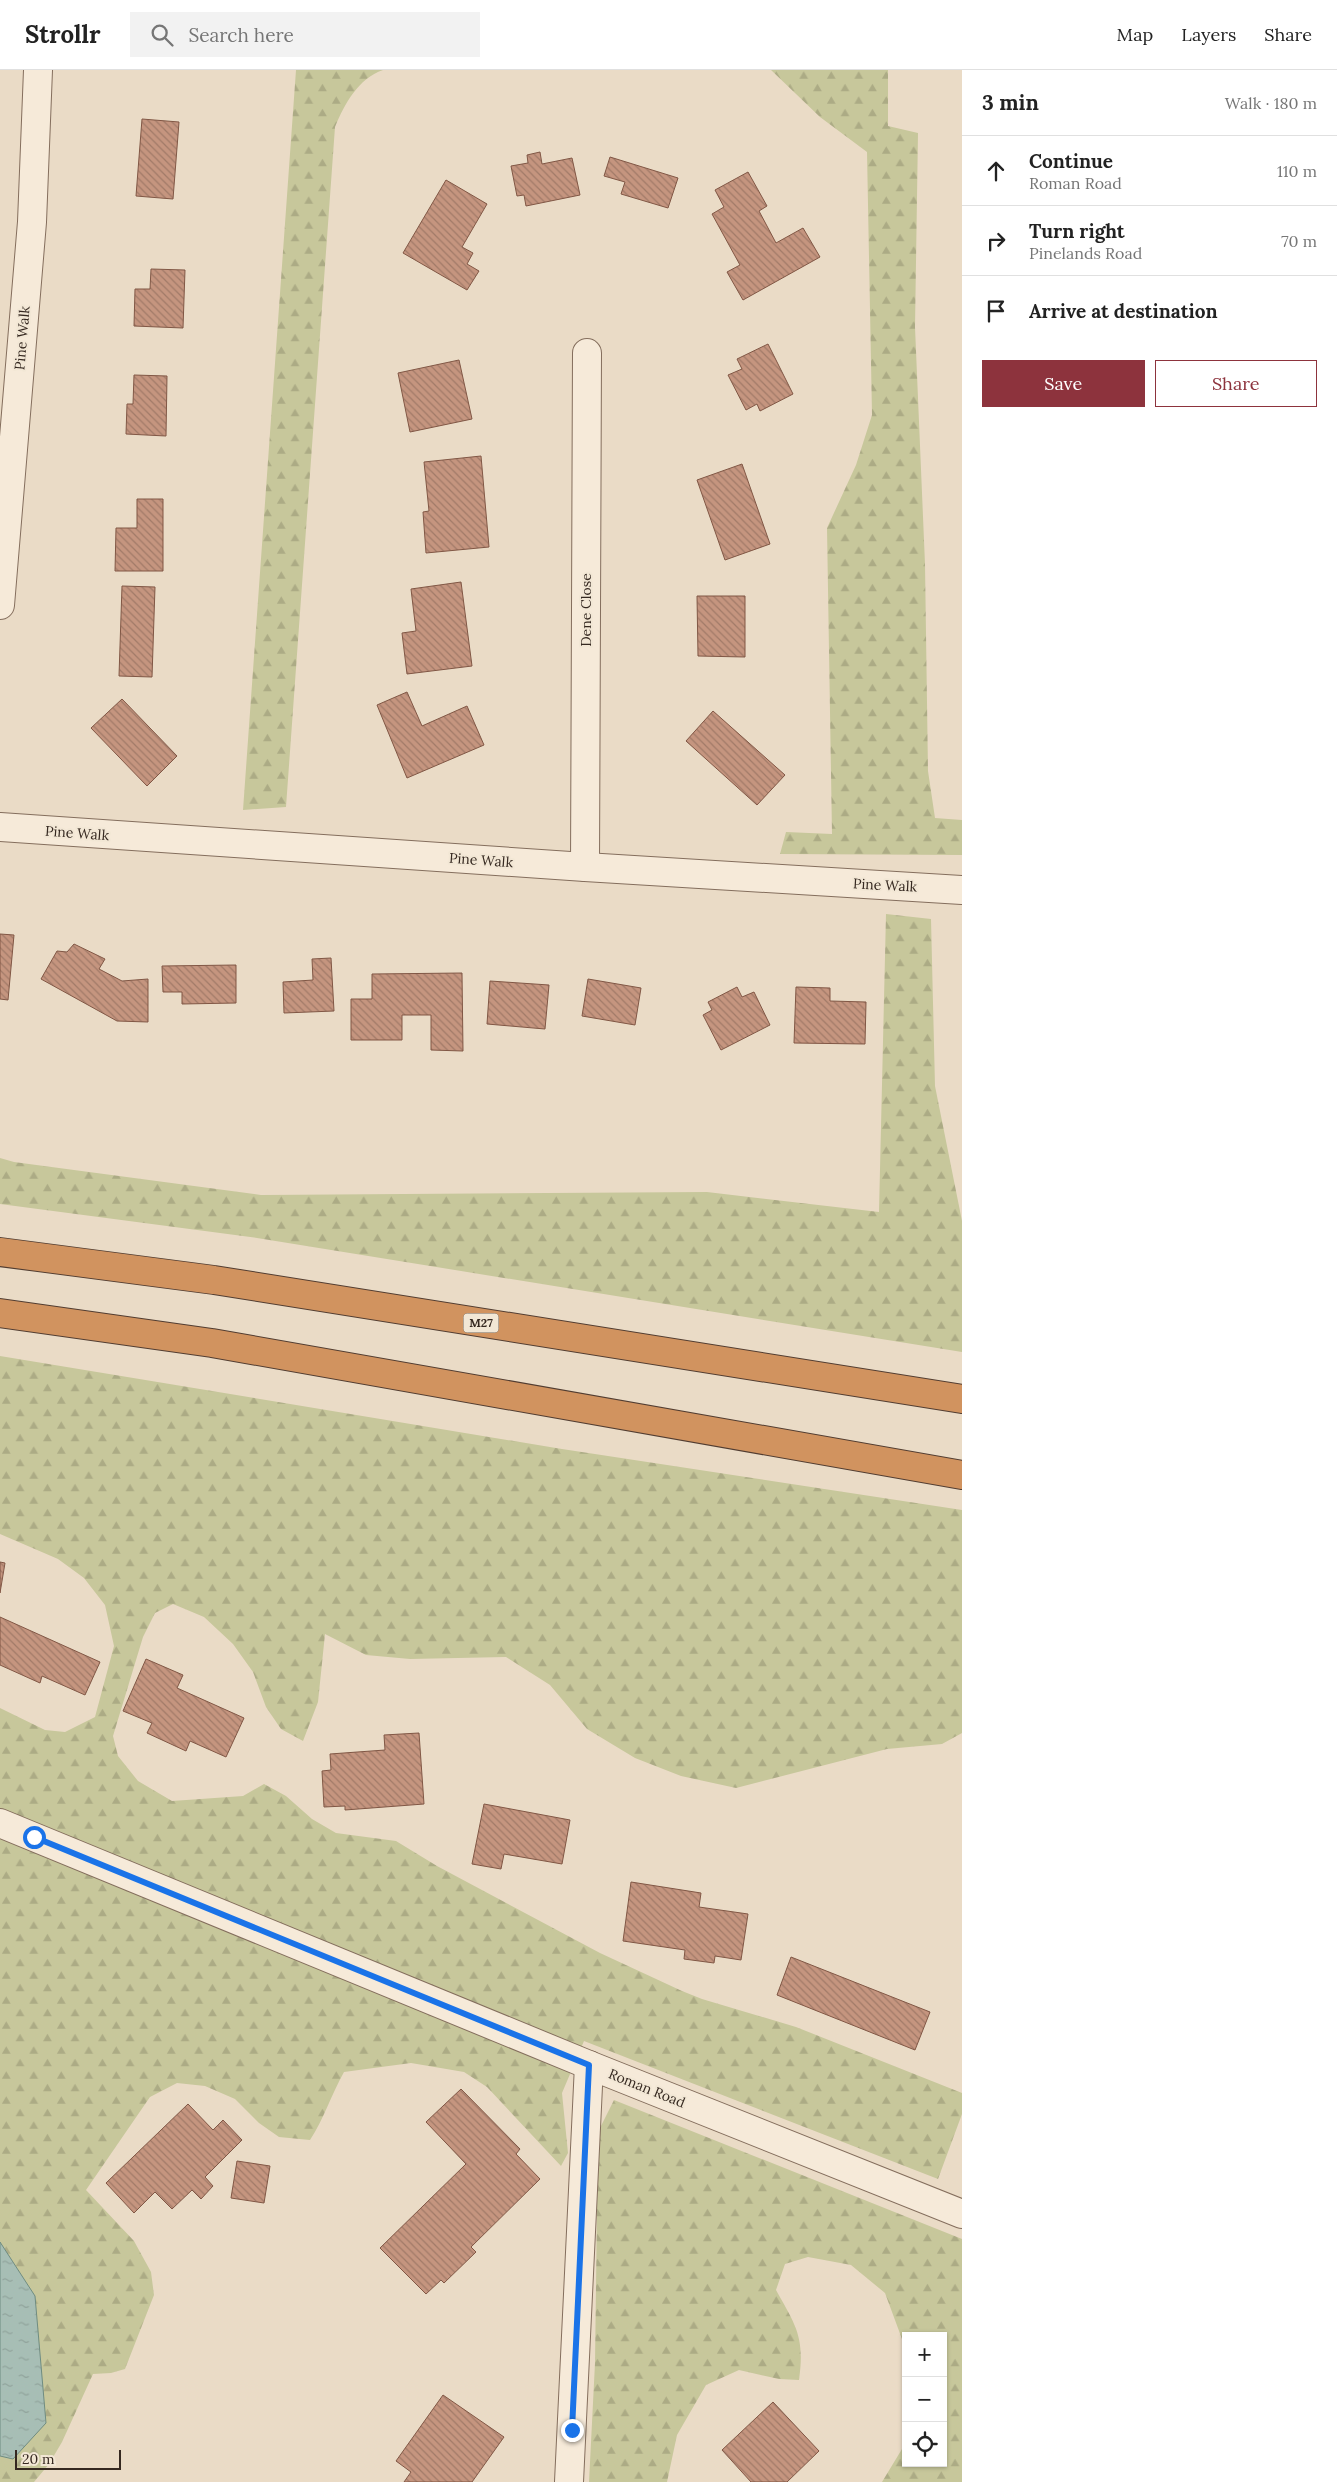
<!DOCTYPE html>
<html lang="en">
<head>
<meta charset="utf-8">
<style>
  :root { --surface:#fff; --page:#f2f2f2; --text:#222; --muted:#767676; --line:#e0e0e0; --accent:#8d333d }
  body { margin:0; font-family:Lora,serif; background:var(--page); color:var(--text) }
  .controls { position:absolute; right:15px; bottom:15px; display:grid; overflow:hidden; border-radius:0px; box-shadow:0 1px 4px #0004 }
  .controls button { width:45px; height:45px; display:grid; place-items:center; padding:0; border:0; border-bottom:1px solid var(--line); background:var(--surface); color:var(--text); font:25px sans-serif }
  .scale { position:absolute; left:15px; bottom:12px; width:106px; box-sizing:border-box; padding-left:5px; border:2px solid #352820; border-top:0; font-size:14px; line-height:18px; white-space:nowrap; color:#352820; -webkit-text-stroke:4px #f2e7d5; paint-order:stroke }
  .stop { position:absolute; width:15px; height:15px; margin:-11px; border:4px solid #1a73e8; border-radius:50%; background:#fff }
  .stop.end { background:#1a73e8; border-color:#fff; box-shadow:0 1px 5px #0008 }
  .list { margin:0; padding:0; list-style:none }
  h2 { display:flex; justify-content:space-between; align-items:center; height:65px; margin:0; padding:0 20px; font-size:21px }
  h2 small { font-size:16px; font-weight:400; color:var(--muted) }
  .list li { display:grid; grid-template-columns:32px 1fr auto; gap:15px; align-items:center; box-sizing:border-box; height:70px; padding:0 20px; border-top:1px solid var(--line) }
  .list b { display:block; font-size:19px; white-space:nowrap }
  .list p { margin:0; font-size:16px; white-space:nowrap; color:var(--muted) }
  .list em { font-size:16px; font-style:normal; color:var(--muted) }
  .actions { display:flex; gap:10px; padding:15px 20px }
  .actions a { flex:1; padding:11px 0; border:1px solid var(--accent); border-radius:0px; text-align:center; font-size:18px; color:var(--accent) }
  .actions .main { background:var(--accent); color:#fff }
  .icon { flex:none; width:28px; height:28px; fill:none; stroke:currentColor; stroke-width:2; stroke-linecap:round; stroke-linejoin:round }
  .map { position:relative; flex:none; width:962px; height:2412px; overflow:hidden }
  header { display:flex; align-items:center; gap:30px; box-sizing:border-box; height:70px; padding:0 25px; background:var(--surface); border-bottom:1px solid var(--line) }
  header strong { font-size:24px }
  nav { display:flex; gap:28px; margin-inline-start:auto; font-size:18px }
  .search { width:350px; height:45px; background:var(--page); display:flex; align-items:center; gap:12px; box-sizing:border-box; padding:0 18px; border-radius:0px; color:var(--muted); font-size:19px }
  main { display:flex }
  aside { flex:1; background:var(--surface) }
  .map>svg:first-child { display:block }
</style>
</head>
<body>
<header>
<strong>Strollr</strong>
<div class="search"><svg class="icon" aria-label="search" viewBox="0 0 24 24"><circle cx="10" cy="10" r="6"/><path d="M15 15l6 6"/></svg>Search here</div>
<nav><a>Map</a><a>Layers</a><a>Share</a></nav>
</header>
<main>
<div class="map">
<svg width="962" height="2412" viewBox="0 0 962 2412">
  <defs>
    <pattern id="forest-firs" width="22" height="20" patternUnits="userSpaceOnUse" patternTransform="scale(1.25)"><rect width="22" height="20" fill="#c7c79b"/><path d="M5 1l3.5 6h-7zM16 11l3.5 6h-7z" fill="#acab85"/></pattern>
    <pattern id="water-ripples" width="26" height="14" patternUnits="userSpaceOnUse" patternTransform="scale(1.25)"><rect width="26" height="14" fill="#a7beb5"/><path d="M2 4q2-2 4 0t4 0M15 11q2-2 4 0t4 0" fill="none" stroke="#90a39b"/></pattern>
    <pattern id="building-back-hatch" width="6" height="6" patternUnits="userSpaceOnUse" patternTransform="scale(1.25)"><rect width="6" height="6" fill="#c5957f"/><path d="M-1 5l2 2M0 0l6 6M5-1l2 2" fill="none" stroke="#a17a68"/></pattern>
  </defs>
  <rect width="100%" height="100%" fill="#eadbc6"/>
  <g fill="url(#forest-firs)" fill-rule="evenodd">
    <path d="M296 0H383C358 9 345 33 335 57L286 737 243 740Z"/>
    <polygon points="771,0 888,0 888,56 918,63 915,257 925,494 928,701 935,748 962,750 962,785 780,784 786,762 832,764 827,458 856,395 872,345 867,82 820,47"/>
    <polygon points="886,844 931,849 935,1016 962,1151 962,1282 257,1168 0,1134 0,1088 14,1092 261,1125 707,1122 879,1142"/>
    <path d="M0 1286 562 1379 962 1440V1663L942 1674 887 1679 736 1718 681 1706 635 1688 587 1659 550 1615 506 1587 410 1589 366 1585 325 1564 318 1632 303 1671 281 1659 266 1637 253 1602 233 1574 204 1547 173 1534 155 1543 143 1567 113 1666 118 1686 138 1711 172 1731 243 1726 264 1714 286 1726 312 1749 336 1763 396 1771 437 1796 600 1883 682 1921 702 1929 796 1957 962 2023V2044L938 2109 584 1971 562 2023 568 2083 561 2096 487 2017 464 2002 411 1993 344 2002C331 2025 324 2049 310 2070L279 2067 259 2053 235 2029 205 2016 177 2013 150 2027 86 2120 134 2171 151 2202 154 2225 125 2299 111 2303 93 2304 62 2372 49 2394 34 2412H0V1638L45 1660 65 1662 95 1647 114 1576 105 1535 84 1508 58 1489 0 1464Z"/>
    <path d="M614 2030 962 2169V2412H882L902 2379 906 2317 902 2269 885 2223 851 2195 808 2187 785 2194 776 2220C796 2256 805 2267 799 2310L779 2309 739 2300 706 2315 677 2365 667 2412H589L595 2293 598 2062ZM906 2266H943V2393H906Z"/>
  </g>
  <polygon fill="url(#water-ripples)" stroke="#6f8c81" points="0,2172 35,2226 46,2353 13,2389 0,2386"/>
  <g fill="url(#building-back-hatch)" stroke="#815745">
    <polygon points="142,49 179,52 173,129 136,126"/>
    <polygon points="540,82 542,94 572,88 580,125 526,136 524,125 517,126 511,96 528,93 527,85"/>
    <polygon points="610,87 678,108 668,138 621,124 625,112 604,106"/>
    <polygon points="748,102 767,136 759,141 776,173 803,158 820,187 743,230 727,202 740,195 712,144 724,137 715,120"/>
    <polygon points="446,110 487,134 462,177 473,183 467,194 479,201 467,220 403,183"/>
    <polygon points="151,199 185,200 183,258 134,256 135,219 150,219"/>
    <polygon points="768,274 793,324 760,341 757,334 746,340 728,305 742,299 737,289"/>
    <polygon points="459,290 472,349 410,362 398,303"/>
    <polygon points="134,305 167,306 166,366 126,364 127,334 133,334"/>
    <polygon points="481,386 489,477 426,483 423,442 429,441 424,392"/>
    <polygon points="742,394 770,474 725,490 697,410"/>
    <polygon points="137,429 163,429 163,501 115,501 116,458 137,458"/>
    <polygon points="461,512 472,596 407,604 402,563 416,561 411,519"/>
    <polygon points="122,516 155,517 152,607 119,606"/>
    <polygon points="697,526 745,526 745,587 698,586"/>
    <polygon points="407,622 422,656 467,636 484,675 407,708 377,635"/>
    <polygon points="122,629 177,686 147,716 91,658"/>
    <polygon points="713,641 785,705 757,735 686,671"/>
    <polygon points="0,864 14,865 8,930 0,929"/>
    <polygon points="74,874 105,889 99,899 122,911 148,909 148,952 117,951 41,909 57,881 67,882"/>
    <polygon points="331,888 334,941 284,943 283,912 313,910 312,889"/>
    <polygon points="236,895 236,933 182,934 182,922 163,922 162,896"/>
    <polygon points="462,903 463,981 431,980 431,945 402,945 402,970 351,970 351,929 372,929 372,904"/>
    <polygon points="588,909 641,918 635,955 582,946"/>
    <polygon points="490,911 549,915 545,959 487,954"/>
    <polygon points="737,917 742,927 754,922 770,955 721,980 703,945 712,940 708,932"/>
    <polygon points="796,917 830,918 830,931 866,932 865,974 794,973"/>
    <polygon points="0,1492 5,1493 0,1523"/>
    <polygon points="0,1547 100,1592 85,1625 42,1606 40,1613 0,1595"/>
    <polygon points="146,1589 183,1605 177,1618 244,1648 226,1687 190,1671 186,1681 147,1663 152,1653 123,1641"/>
    <polygon points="419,1663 424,1734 345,1740 345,1736 324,1737 322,1701 331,1700 330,1684 385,1680 384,1665"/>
    <polygon points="484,1734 570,1750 562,1794 504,1784 501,1799 472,1794"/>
    <polygon points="631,1812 701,1823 699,1837 748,1844 741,1890 715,1886 714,1893 684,1889 685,1880 623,1871"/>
    <polygon points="791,1887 930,1942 915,1980 777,1925"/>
    <polygon points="461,2019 520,2079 516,2084 540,2109 471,2177 476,2182 444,2213 441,2210 426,2224 380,2178 466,2094 426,2052"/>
    <polygon points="188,2034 213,2060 223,2050 242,2070 205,2107 213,2116 201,2129 192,2120 172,2139 155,2122 134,2143 106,2113"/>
    <polygon points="237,2091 270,2096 264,2133 231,2128"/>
    <polygon points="443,2325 504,2367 472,2412 404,2412 411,2402 396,2391"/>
    <polygon points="773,2332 819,2381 787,2412 751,2412 722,2380"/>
  </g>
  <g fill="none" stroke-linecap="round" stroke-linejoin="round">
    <defs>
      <g id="minor">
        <polyline points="0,535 32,152 38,0"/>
        <polyline points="0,757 585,797 962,820"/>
        <polyline points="585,797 587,283"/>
        <polyline points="0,1753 589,1995 962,2144"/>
        <polyline points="569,2412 589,1995"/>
      </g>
      <g id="highway">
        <polyline points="0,1182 214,1210 962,1329"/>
        <polyline points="0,1243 212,1273 962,1405"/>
      </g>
    </defs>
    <use href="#minor" stroke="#846e5d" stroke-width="30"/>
    <use href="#highway" stroke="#523d31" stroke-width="30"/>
    <use href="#minor" stroke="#f6ead9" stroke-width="28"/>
    <use href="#highway" stroke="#d1935f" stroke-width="28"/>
  </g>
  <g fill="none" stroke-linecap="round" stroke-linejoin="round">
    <polyline stroke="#1a73e8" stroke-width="6" points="34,1767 589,1995 572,2360"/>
  </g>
  <g text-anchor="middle" stroke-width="4" stroke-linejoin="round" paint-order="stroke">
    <rect fill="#f2e7d5" stroke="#6e6156" stroke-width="1" x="463.5" y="1243.5" width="35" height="19" rx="4"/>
    <g font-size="12" font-weight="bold" fill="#352820">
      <text x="481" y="1257">M27</text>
    </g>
    <g font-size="14" fill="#352820" stroke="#f2e7d5">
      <text transform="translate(22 268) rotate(-85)" y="5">Pine Walk</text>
      <text transform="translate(586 540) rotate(-90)" y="5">Dene Close</text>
      <text transform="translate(77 763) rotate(4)" y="5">Pine Walk</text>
      <text transform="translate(481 790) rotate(4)" y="5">Pine Walk</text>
      <text transform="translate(885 815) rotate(3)" y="5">Pine Walk</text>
      <text transform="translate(647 2018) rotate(22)" y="5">Roman Road</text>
    </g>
  </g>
</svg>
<div class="controls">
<button>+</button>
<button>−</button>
<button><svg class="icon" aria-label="locate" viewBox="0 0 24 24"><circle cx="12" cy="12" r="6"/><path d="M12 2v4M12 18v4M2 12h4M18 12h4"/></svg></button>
</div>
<div class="scale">20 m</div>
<div class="stop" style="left:34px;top:1767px"></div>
<div class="stop end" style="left:572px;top:2360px"></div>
</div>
<aside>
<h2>3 min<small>Walk · 180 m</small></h2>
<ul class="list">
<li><svg class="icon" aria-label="ahead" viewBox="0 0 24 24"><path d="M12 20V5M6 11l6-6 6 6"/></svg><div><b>Continue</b><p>Roman Road</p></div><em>110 m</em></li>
<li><svg class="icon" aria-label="right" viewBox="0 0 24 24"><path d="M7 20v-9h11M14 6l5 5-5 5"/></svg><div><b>Turn right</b><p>Pinelands Road</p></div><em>70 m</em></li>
<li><svg class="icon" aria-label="arrive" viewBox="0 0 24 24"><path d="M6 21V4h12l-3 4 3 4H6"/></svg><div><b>Arrive at destination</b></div></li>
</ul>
<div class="actions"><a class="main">Save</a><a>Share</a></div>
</aside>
</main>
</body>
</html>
